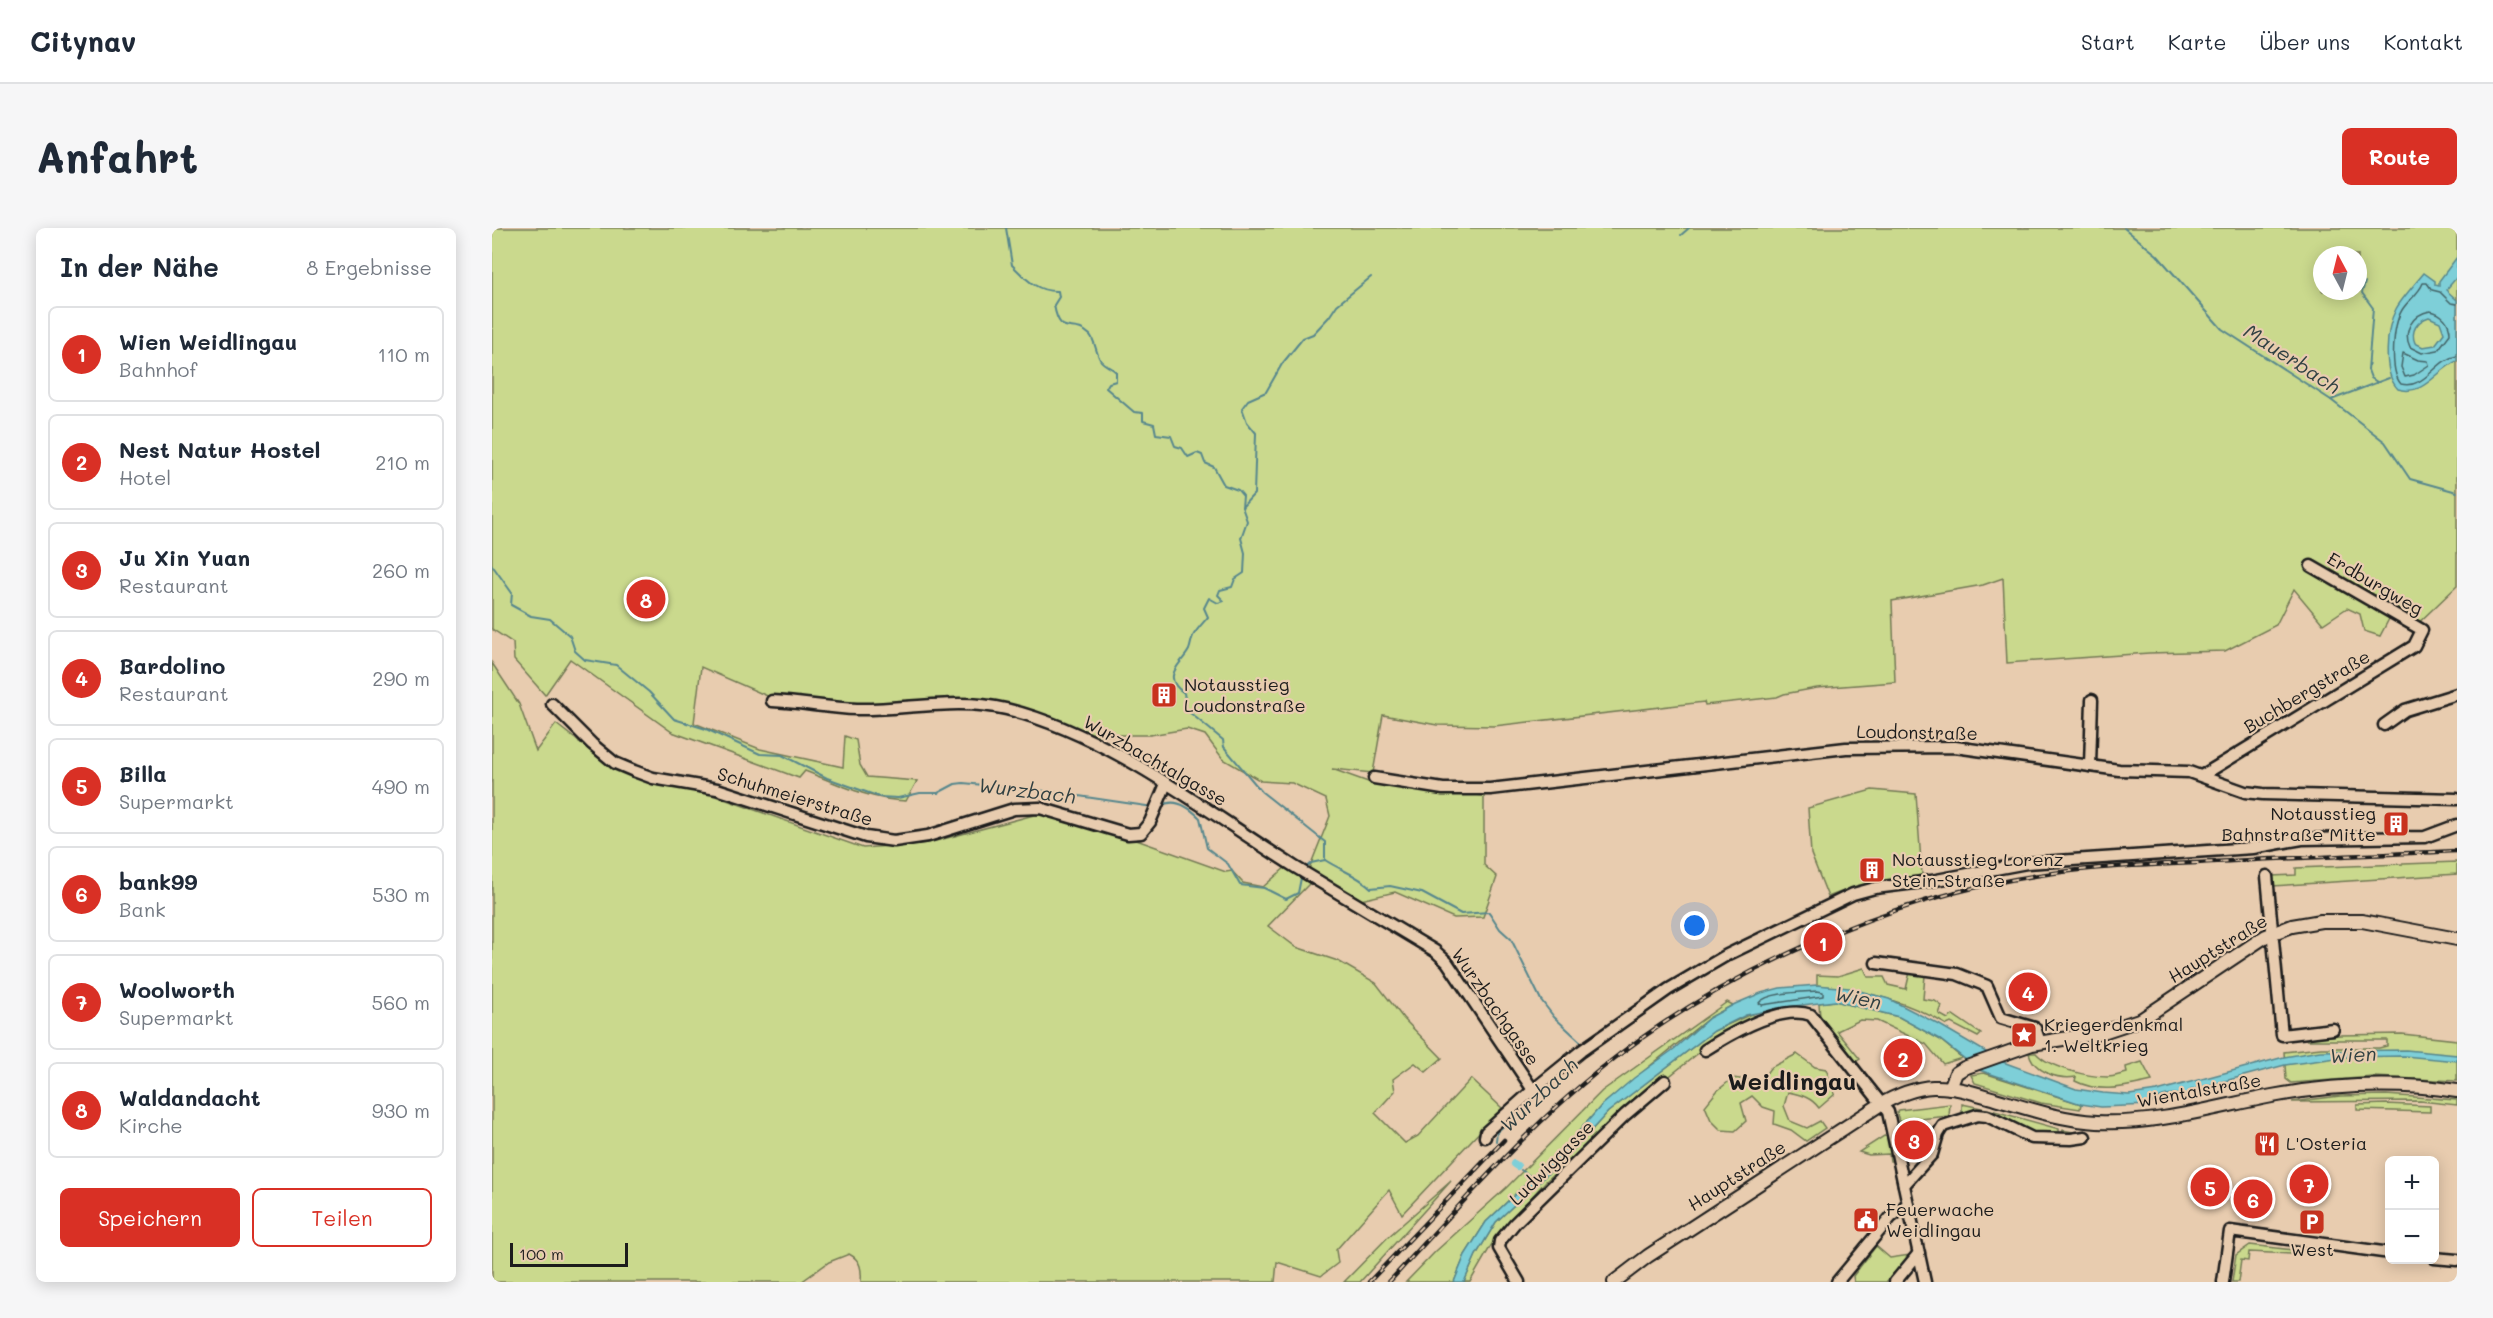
<!DOCTYPE html>
<html lang="de">
<head>
<meta charset="utf-8">
<style>
  :root { --surface:#fff; --page:#f6f6f7; --text:#1f2937; --muted:#747a83; --line:#e0e1e3; --accent:#d93025 }
  body { margin:0; font-family:Mali,sans-serif; background:var(--page); color:var(--text) }
  .controls { position:absolute; right:18px; bottom:18px; display:grid; overflow:hidden; border-radius:9px; box-shadow:0 3px 15px #0003 }
  .controls button { width:54px; height:54px; display:grid; place-items:center; padding:0; border:0; border-bottom:2px solid var(--line); background:var(--surface); color:var(--text); font:30px sans-serif }
  .compass { position:absolute; left:1821px; top:18px; width:54px; height:54px; border-radius:50%; background:var(--surface); box-shadow:0 3px 15px #0003; rotate:353deg }
  .scale { position:absolute; left:18px; bottom:15px; width:118px; box-sizing:border-box; padding-left:6px; border:3px solid #1c1c1c; border-top:0; font-size:16px; line-height:21px; white-space:nowrap; color:#1c1c1c; -webkit-text-stroke:4px #e8ccaf; paint-order:stroke }
  .you { position:absolute; left:1203px; top:698px; width:21px; height:21px; margin:-15px; border:4px solid #fff; border-radius:50%; background:#1a73e8; box-shadow:0 0 0 9px #1a73e833 }
  .badge { display:grid; place-items:center; width:39px; height:39px; border-radius:50%; background:var(--accent); color:#fff; font-size:20px; font-weight:700 }
  .pin { position:absolute; translate:-50% -50%; border:3px solid #fff; box-shadow:0 2px 6px #0006 }
  .list { margin:0; padding:0; list-style:none }
  h2 { display:flex; justify-content:space-between; align-items:center; height:78px; margin:0; padding:0 24px; font-size:26px }
  h2 small { font-size:20px; font-weight:400; color:var(--muted) }
  .list li { display:grid; grid-template-columns:39px 1fr auto; gap:18px; align-items:center; box-sizing:border-box; height:96px; margin:0 12px 12px; padding:0 12px; border:2px solid var(--line); border-radius:9px }
  .list b { display:block; font-size:22px; white-space:nowrap }
  .list p { margin:0; font-size:20px; white-space:nowrap; color:var(--muted) }
  .list em { font-size:20px; font-style:normal; color:var(--muted) }
  .actions { display:flex; gap:12px; padding:18px 24px }
  .actions a { flex:1; padding:14px 0; border:2px solid var(--accent); border-radius:9px; text-align:center; font-size:21px; color:var(--accent) }
  .actions .main { background:var(--accent); color:#fff }
  .map { position:relative; flex:none; width:1965px; height:1054px; overflow:hidden; border-radius:9px }
  header { display:flex; align-items:center; gap:36px; box-sizing:border-box; height:84px; padding:0 30px; background:var(--surface); border-bottom:2px solid var(--line) }
  header strong { font-size:28px }
  nav { display:flex; gap:33px; margin-inline-start:auto; font-size:21px }
  .intro { display:flex; align-items:center; justify-content:space-between; box-sizing:border-box; height:144px; padding:0 36px }
  h1 { margin:0; font-size:42px }
  .button { padding:15px 27px; border-radius:9px; background:var(--accent); color:#fff; font-size:21px; font-weight:700 }
  main { display:flex; gap:36px; padding:0 36px }
  aside { flex:1; background:var(--surface); border-radius:9px; box-shadow:0 3px 15px #0003 }
  .map>svg:first-child { display:block }
</style>
</head>
<body>
<header>
<strong>Citynav</strong>
<nav><a>Start</a><a>Karte</a><a>Über uns</a><a>Kontakt</a></nav>
</header>
<div class="intro"><h1>Anfahrt</h1><a class="button">Route</a></div>
<main>
<aside>
<h2>In der Nähe<small>8 Ergebnisse</small></h2>
<ul class="list">
<li><span class="badge">1</span><div><b>Wien Weidlingau</b><p>Bahnhof</p></div><em>110 m</em></li>
<li><span class="badge">2</span><div><b>Nest Natur Hostel</b><p>Hotel</p></div><em>210 m</em></li>
<li><span class="badge">3</span><div><b>Ju Xin Yuan</b><p>Restaurant</p></div><em>260 m</em></li>
<li><span class="badge">4</span><div><b>Bardolino</b><p>Restaurant</p></div><em>290 m</em></li>
<li><span class="badge">5</span><div><b>Billa</b><p>Supermarkt</p></div><em>490 m</em></li>
<li><span class="badge">6</span><div><b>bank99</b><p>Bank</p></div><em>530 m</em></li>
<li><span class="badge">7</span><div><b>Woolworth</b><p>Supermarkt</p></div><em>560 m</em></li>
<li><span class="badge">8</span><div><b>Waldandacht</b><p>Kirche</p></div><em>930 m</em></li>
</ul>
<div class="actions"><a class="main">Speichern</a><a>Teilen</a></div>
</aside>
<div class="map">
<svg width="1965" height="1054" viewBox="0 0 1965 1054">
  <rect width="100%" height="100%" fill="#e8ccaf"/>
  <filter id="ink" filterUnits="userSpaceOnUse"><feTurbulence type="fractalNoise" baseFrequency=".0167" numOctaves="2"/><feDisplacementMap in="SourceGraphic" scale="12" xChannelSelector="R" yChannelSelector="G"/><feConvolveMatrix kernelMatrix="1 2 1 2 8 2 1 2 1" color-interpolation-filters="sRGB"/></filter>
  <g filter="url(#ink)">
    <g fill="#cad98d" stroke="#737a54" stroke-width="1.5" fill-rule="evenodd">
      <path d="M0 0H1965V358L1919 402 1898 389 1888 408 1872 403 1868 386 1855 380 1831 396 1802 361 1784 397 1733 423 1657 425 1515 435 1511 350 1491 357 1400 373 1403 454 1325 460 1292 466 1285 469 1213 477 1212 474 1002 498 945 497 891 487 881 545 840 541 879 555 992 568V637L1005 649 991 689 962 690 903 664 869 672 817 641 838 588 834 571 800 555 769 553 731 531 713 507 695 501 658 507H605L531 480 454 474 361 481 280 470 209 439 202 495 268 521 351 539 353 508 364 512 368 537 375 549 425 553 414 573C378 572 346 556 313 543L307 550 180 504 78 431 53 467 22 432 21 415 0 401ZM1830 27H1866V63H1830Z"/>
      <path d="M0 435 27 476 44 523 64 496 118 538 158 554 212 564 371 620 436 615 542 587H558L622 604 734 644 740 643 751 655 771 659 794 639 819 654 776 698 804 719 846 733 884 755 911 790 950 830 934 844 923 835 901 851 903 863 883 885 913 915 926 908 979 851 1010 880 910 986 897 962 844 1022 846 1035 829 1048 785 1034 783 1054H369C370 1042 369 1032 357 1026L337 1034 309 1054H0Z"/>
      <path d="M1380 562 1424 566 1430 647C1397 652 1367 656 1336 669L1319 626 1316 580Z"/>
      <polygon points="1965,634 1965,646 1781,658 1780,648 1804,647 1804,640"/>
      <path d="M1372 740 1376 749H1392L1396 757 1414 761 1418 744 1433 747 1431 771 1443 773 1450 778 1447 786 1456 791 1461 787 1489 806 1486 809 1459 795 1455 797C1416 773 1372 762 1325 757V747L1346 748Z"/>
      <polygon points="1343,773 1407,789 1447,811 1470,830 1451,836 1434,816 1385,793 1368,792 1345,803 1368,831 1362,835 1328,790 1327,775"/>
      <polygon points="1235,774 1241,777 1217,790 1109,878 1074,918 994,994 973,1027 962,1054 914,1054 944,1023 1014,960 1110,863"/>
      <polygon points="1259,786 1266,790 1228,808 1140,878 1054,953 1004,1009 978,1054 972,1054 984,1027 1004,994 1083,920 1116,884 1222,803"/>
      <polygon points="1910,806 1965,812 1965,853 1882,849 1799,855 1794,851 1792,824 1829,820 1887,820 1895,818 1895,812 1815,812 1815,810 1848,807"/>
      <path d="M1537 825H1544C1557 840 1597 849 1616 849 1622 849 1629 846 1635 845L1634 839 1650 834 1660 853C1632 859 1609 866 1583 853L1584 849C1566 852 1542 844 1537 825Z"/>
      <path d="M1305 826 1323 839 1334 841 1343 866 1327 880C1319 869 1309 867 1296 864L1292 878 1298 893 1315 900 1328 893 1333 900 1314 913 1299 902 1282 896 1283 883 1271 879 1260 868 1249 875 1254 893 1243 903 1229 902 1219 892 1213 878 1225 863 1241 850 1268 854 1278 840Z"/>
      <polygon points="1492,845 1589,876 1588,881 1549,875 1483,855 1479,847"/>
      <polygon points="1894,867 1965,872 1965,877 1928,873 1800,874 1848,868"/>
      <polygon points="1458,876 1457,888 1407,893 1405,885 1407,882"/>
      <polygon points="1470,876 1499,882 1567,901 1567,904 1570,905 1571,902 1596,907 1539,906 1507,890 1470,887"/>
      <polygon points="1894,876 1938,878 1938,884 1865,882 1865,877"/>
      <polygon points="1392,908 1396,909 1401,933 1398,933 1397,926 1377,927 1367,924"/>
      <polygon points="959,953 868,1054 852,1054 895,1010"/>
      <polygon points="1758,1017 1801,1022 1800,1026 1757,1024 1756,1033 1749,1032 1746,1054 1740,1054 1744,1027"/>
      <polygon points="1384,1018 1398,1030 1418,1027 1394,1054 1362,1054 1361,1048"/>
    </g>
    <g fill="#7ecfd8" stroke="#57878d" stroke-width="1.5" fill-rule="evenodd">
      <path d="M1965 29V49L1954 62 1965 72V133C1944 142 1932 169 1906 161 1890 145 1894 100 1904 81 1908 73 1926 52 1932 45L1943 53V57L1947 58V53ZM1937 89 1948 94 1952 105 1943 117 1931 119 1923 115C1918 103 1925 93 1937 89Z"/>
      <path d="M1325 757 1357 760 1397 771 1446 796 1511 834 1584 861 1611 865 1637 867 1665 863 1792 829 1828 823 1914 822 1965 827V833L1912 828 1852 829 1793 837 1699 862 1694 868C1681 864 1666 867 1658 877L1609 879 1589 876 1487 842 1447 811 1407 789 1343 773 1302 778 1254 787 1222 803 1116 884 1083 920 1004 994 984 1027 972 1054H962L973 1027 994 994 1074 918 1109 878 1142 850 1182 821 1217 790 1243 776 1269 765 1288 760Z"/>
    </g>
    <g fill="none" stroke-linecap="round" stroke-linejoin="round">
      <g stroke="#436467" stroke-width="1.5">
        <path d="M1965 76 1959 75 1948 64 1940 62 1935 55H1931C1927 66 1916 72 1910 82 1901 97 1897 143 1909 156 1933 162 1944 131 1965 128"/>
        <path d="M1938 83C1950 85 1958 94 1958 106L1946 122 1930 125 1918 119C1910 103 1921 86 1938 83Z"/>
        <polygon points="1911,125 1926,132 1936,133 1937,137 1922,147 1913,149 1909,139"/>
        <path d="M1325 763 1331 764V768L1270 777 1267 775C1275 764 1311 764 1325 763Z"/>
      </g>
      <g stroke="#57878d" stroke-width="2">
        <path d="M514 0 520 37C534 51 545 64 566 63L567 69 562 77C568 112 581 90 598 107 603 112 604 126 609 133 613 138 620 139 624 144V153L617 155 614 160 642 184 651 185V193L662 196 664 206 679 208 683 218 690 220 696 229 705 225 710 227 713 235 722 239 732 257 746 262 751 268 750 279 755 293 749 310 753 325 752 345 743 351 740 359 728 362 726 367 732 373 726 375 717 370 712 380 716 389C711 395 705 401 701 408 699 412 699 417 697 422 689 437 668 448 692 465L694 477"/>
        <polyline points="1632,0 1665,27 1730,101 1839,172 1893,214 1918,251 1965,264"/>
        <polyline points="1189,7 1197,0"/>
        <polyline points="1873,54 1870,65 1881,80 1876,142 1879,150 1885,154"/>
        <polyline points="1839,172 1897,150"/>
        <polyline points="750,279 762,266 764,205 755,194 750,180 756,172 774,164 790,136 811,110 821,106 837,89 845,77 879,49"/>
        <polyline points="0,337 20,365 19,377 39,388 58,391 78,408 83,423 93,432 124,437 157,464 182,491 214,501 268,526 290,527 335,550 388,569 406,570 428,565 446,565 463,556 471,555 553,563 661,579"/>
        <polyline points="697,484 731,512 732,519 770,564 833,614 833,632"/>
        <path d="M669 578C683 569 698 580 708 590L715 620 736 636 748 657 772 660 794 671 806 665 809 650"/>
        <path d="M813 640 819 635 833 632C848 642 866 647 879 660L898 658 930 665 969 686 997 684 1008 701 1019 711 1049 772 1062 789 1090 815"/>
        <polyline points="1004,913 1005,904 1063,851"/>
        <polyline points="1029,942 1041,950"/>
      </g>
      <polyline stroke="#7ecfd8" stroke-width="8" points="1022,936 1025,938"/>
      <defs>
        <g id="minor">
          <path d="M280 473C308 474 336 480 365 481 415 482 465 469 514 481 617 506 714 583 803 639 849 667 896 695 943 723L955 734 1041 862 1089 823 1177 761 1235 727 1361 666 1383 660 1439 653 1535 635 1761 620 1810 611 1933 609 1965 597"/>
          <polyline points="60,476 100,516 123,535 142,543 161,550 225,561 374,609 402,613 436,608 522,581 548,580 636,606 649,605 658,594 674,556"/>
          <polyline points="1892,497 1913,482 1965,466"/>
          <polyline points="1598,538 1600,472"/>
          <polyline points="1711,547 1922,418 1930,402 1819,338"/>
          <polyline points="882,550 951,561 998,561 1354,520 1463,519 1627,542 1697,544 1753,564 1771,566 1965,571"/>
          <polyline points="1775,648 1790,807 1841,801"/>
          <polyline points="1384,735 1465,746 1495,758 1509,790 1543,800 1548,814"/>
          <path d="M1213 822C1238 806 1289 776 1319 787L1396 884 1433 1054"/>
          <polyline points="993,909 994,904 1041,862"/>
          <polyline points="1412,957 1440,926 1446,906 1451,898 1485,887 1495,888 1540,910 1579,911 1593,909"/>
          <polyline points="1942,1030 1965,1032"/>
          <polyline points="1027,1054 1007,1020 1008,1013 1023,995 1133,887 1173,853"/>
          <polyline points="1345,1054 1399,989 1416,976"/>
          <polyline points="1403,1054 1427,1025"/>
          <polyline points="1731,1054 1738,1003 1898,1025"/>
        </g>
        <g id="major">
          <polyline points="1458,860 1464,845 1472,840 1540,816 1608,805 1650,791 1774,708 1800,698 1829,693 1870,693 1965,711"/>
          <path d="M1122 1054 1156 1028 1386 878C1403 868 1421 860 1441 859 1462 858 1483 865 1503 871 1537 881 1570 892 1605 894 1663 897 1723 879 1780 868 1840 857 1904 854 1965 863"/>
        </g>
      </defs>
      <use href="#minor" stroke="#1c1c1c" stroke-width="15"/>
      <use href="#major" stroke="#1c1c1c" stroke-width="16"/>
      <use href="#minor" stroke="#e8ccaf" stroke-width="10"/>
      <use href="#major" stroke="#e8ccaf" stroke-width="12"/>
      <defs>
        <g id="rail">
          <polyline points="877,1054 1012,912"/>
          <path d="M897 1054C965 981 1031 903 1110 840 1228 745 1398 669 1548 647 1600 639 1653 637 1705 635 1792 630 1878 627 1965 623"/>
        </g>
      </defs>
      <use href="#rail" stroke="#1c1c1c" stroke-width="4.5"/>
      <use href="#rail" stroke="#e8ccaf" stroke-width="2" stroke-dasharray="7" stroke-linecap="butt"/>
    </g>
  </g>
  <defs>
    <symbol id="building-square" viewBox="-11 -11 22 22"><rect x="-9" y="-9" width="18" height="18" rx="4" fill="#c8321e" stroke="#e8ccaf"/><path d="M-4-6H4V6H1V3H-1V6H-4ZM-2.5-4.3h1.7v1.8h-1.7ZM.8-4.3h1.7v1.8H.8ZM-2.5-1h1.7V.8h-1.7ZM.8-1h1.7V.8H.8Z" fill="#fff"/></symbol>
    <symbol id="sight-square" viewBox="-11 -11 22 22"><rect x="-9" y="-9" width="18" height="18" rx="4" fill="#c8321e" stroke="#e8ccaf"/><path d="M0-6L1.8-2.2L6-1.7L2.9 1.2L3.7 5.4L0 3.3L-3.7 5.4L-2.9 1.2L-6-1.7L-1.8-2.2Z" fill="#fff"/></symbol>
    <symbol id="restaurant-square" viewBox="-11 -11 22 22"><rect x="-9" y="-9" width="18" height="18" rx="4" fill="#c8321e" stroke="#e8ccaf"/><path d="M-5-6h1v4h1v-4h1v4h1v-4h1v5L-1.5 .5V6h-2V.5L-5-1ZM5-6V6H3V1.5H1.5Q1.5-4 5-6Z" fill="#fff"/></symbol>
    <symbol id="civic-square" viewBox="-11 -11 22 22"><rect x="-9" y="-9" width="18" height="18" rx="4" fill="#c8321e" stroke="#e8ccaf"/><path d="M-.6-6.5H3V-4.5H.6V-3L4-1V1h2V6H-6V1h2V-1L-.6-3ZM-1.2 2.5V6h2.4V2.5Z" fill="#fff"/></symbol>
    <symbol id="parking-square" viewBox="-11 -11 22 22"><rect x="-9" y="-9" width="18" height="18" rx="4" fill="#c8321e" stroke="#e8ccaf"/><path d="M-3.5-5.5H1a3.5 3.5 0 0 1 0 7H-1V5.5H-3.5ZM-1-3.4V-.6H.8a1.4 1.4 0 0 0 0-2.8Z" fill="#fff"/></symbol>
  </defs>
  <g fill-rule="evenodd">
    <use href="#building-square" x="657" y="452" width="30" height="30"/>
    <use href="#building-square" x="1889" y="581" width="30" height="30"/>
    <use href="#building-square" x="1365" y="627" width="30" height="30"/>
    <use href="#sight-square" x="1517" y="792" width="30" height="30"/>
    <use href="#restaurant-square" x="1760" y="901" width="30" height="30"/>
    <use href="#civic-square" x="1359" y="977" width="30" height="30"/>
    <use href="#parking-square" x="1805" y="979" width="30" height="30"/>
  </g>
  <g text-anchor="middle" stroke-width="4.5" stroke-linejoin="round" paint-order="stroke">
    <g font-size="18" fill="#1c1c1c" stroke="#e8ccaf">
      <text transform="translate(1883 356) rotate(30)" y="6">Erdburgweg</text>
      <text transform="translate(1815 464) rotate(-31)" y="6">Buchbergstraße</text>
      <text transform="translate(1425 505) rotate(1)" y="6">Loudonstraße</text>
      <text transform="translate(663 533) rotate(30)" y="6">Wurzbachtalgasse</text>
      <text transform="translate(303 569) rotate(17)" y="6">Schuhmeierstraße</text>
      <text transform="translate(1726 721) rotate(-32)" y="6">Hauptstraße</text>
      <text transform="translate(1003 779) rotate(55)" y="6">Wurzbachgasse</text>
      <text transform="translate(1707 863) rotate(-10)" y="6">Wientalstraße</text>
      <text transform="translate(1060 935) rotate(-45)" y="6">Ludwiggasse</text>
      <text transform="translate(1245 948) rotate(-33)" y="6">Hauptstraße</text>
    </g>
    <g font-size="18" fill="#1c1c1c" stroke="#e8ccaf" text-anchor="start">
      <text x="692" y="463">Notausstieg<tspan x="692" dy="21">Loudonstraße</tspan></text>
      <text x="1884" y="592" text-anchor="end">Notausstieg<tspan x="1884" dy="21">Bahnstraße Mitte</tspan></text>
      <text x="1400" y="638">Notausstieg Lorenz<tspan x="1400" dy="21">Stein-Straße</tspan></text>
      <text x="1552" y="803">Kriegerdenkmal<tspan x="1552" dy="21">1. Weltkrieg</tspan></text>
      <text x="1794" y="922">L'Osteria</text>
      <text x="1394" y="988">Feuerwache<tspan x="1394" dy="21">Weidlingau</tspan></text>
      <text x="1820" y="1028" text-anchor="middle">West</text>
    </g>
    <g font-size="20" font-style="italic" fill="#304042" stroke="#e8ccaf">
      <text transform="translate(1800 131) rotate(33)" y="7">Mauerbach</text>
      <text transform="translate(535 563) rotate(7)" y="7">Wurzbach</text>
      <text transform="translate(1366 770) rotate(12)" y="7">Wien</text>
      <text transform="translate(1861 827) rotate(-3)" y="7">Wien</text>
      <text transform="translate(1047 867) rotate(-43)" y="7">Wurzbach</text>
    </g>
    <g font-size="24" font-weight="bold" fill="#1c1c1c" stroke="#e8ccaf">
      <text x="1300" y="862">Weidlingau</text>
    </g>
  </g>
</svg>
<div class="controls">
<button>+</button>
<button>−</button>
</div>
<svg class="compass" viewBox="-18 -18 36 36"><path d="M0-13l5 13h-10z" fill="#e53935"/><path d="M0 13l5-13h-10z" fill="#747a83"/></svg>
<div class="scale">100 m</div>
<div class="you"></div>
<div class="pin badge" style="left:1331px;top:714px">1</div>
<div class="pin badge" style="left:1411px;top:830px">2</div>
<div class="pin badge" style="left:1422px;top:912px">3</div>
<div class="pin badge" style="left:1536px;top:764px">4</div>
<div class="pin badge" style="left:1718px;top:959px">5</div>
<div class="pin badge" style="left:1761px;top:971px">6</div>
<div class="pin badge" style="left:1817px;top:956px">7</div>
<div class="pin badge" style="left:154px;top:371px">8</div>
</div>
</main>
</body>
</html>
